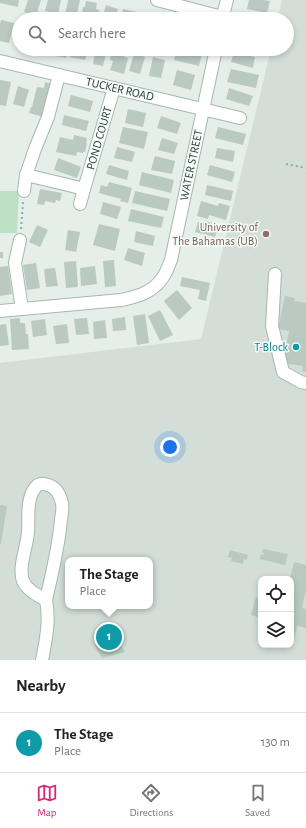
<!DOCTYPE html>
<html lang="en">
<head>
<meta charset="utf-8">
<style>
  :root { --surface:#fff; --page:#f6f6f6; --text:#202124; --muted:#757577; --line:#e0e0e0; --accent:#db2777 }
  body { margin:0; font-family:"Alegreya Sans",sans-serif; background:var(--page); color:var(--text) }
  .controls { position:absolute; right:12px; bottom:12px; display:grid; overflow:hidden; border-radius:8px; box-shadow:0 2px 6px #0003 }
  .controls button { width:36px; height:36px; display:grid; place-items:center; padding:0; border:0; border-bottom:1px solid var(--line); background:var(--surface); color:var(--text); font:20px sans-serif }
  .you { position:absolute; left:170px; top:447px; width:14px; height:14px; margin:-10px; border:3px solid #fff; border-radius:50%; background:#1a73e8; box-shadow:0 0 0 6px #1a73e833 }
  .badge { display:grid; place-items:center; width:26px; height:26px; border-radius:50%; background:var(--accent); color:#fff; font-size:13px; font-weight:700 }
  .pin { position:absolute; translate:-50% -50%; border:2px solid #fff; box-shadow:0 1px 4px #0006 }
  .popup { position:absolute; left:65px; top:557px; width:88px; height:52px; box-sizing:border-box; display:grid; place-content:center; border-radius:8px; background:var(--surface); filter:drop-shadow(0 1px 3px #0005); font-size:13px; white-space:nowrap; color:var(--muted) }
  .popup b { font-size:15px; color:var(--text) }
  .popup::after { content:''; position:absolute; left:50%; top:100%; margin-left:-8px; border:8px solid transparent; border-top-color:var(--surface) }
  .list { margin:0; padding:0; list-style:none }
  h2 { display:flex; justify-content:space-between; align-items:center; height:52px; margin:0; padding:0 16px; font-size:17px }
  h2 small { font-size:13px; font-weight:400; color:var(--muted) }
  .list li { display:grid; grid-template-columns:26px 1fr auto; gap:12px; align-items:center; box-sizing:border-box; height:60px; padding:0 16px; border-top:1px solid var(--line) }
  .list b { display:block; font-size:15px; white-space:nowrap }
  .list p { margin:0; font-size:13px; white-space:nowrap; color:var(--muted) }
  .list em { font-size:13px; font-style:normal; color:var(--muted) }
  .icon { flex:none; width:22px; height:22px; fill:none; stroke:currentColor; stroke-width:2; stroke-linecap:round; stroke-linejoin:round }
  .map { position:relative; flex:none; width:306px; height:660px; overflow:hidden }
  .search { position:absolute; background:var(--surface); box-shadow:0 2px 6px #0003; left:12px; right:12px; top:12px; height:44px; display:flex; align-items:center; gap:10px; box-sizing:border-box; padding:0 14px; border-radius:22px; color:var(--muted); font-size:15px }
  .sheet { height:112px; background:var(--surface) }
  nav { display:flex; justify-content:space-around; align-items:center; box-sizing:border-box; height:56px; border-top:1px solid var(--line); background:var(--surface); font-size:11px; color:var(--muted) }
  nav a { display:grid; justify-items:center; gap:2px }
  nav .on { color:var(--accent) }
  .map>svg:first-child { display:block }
</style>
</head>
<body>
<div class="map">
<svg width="306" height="660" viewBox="0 0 306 660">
  <rect width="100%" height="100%" fill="#e5eee9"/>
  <path fill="#d3ded8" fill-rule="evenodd" d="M282 0H306V660H0V363L201 339 271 49H287V19H278ZM68 560H150V606H68ZM261 579H291V645H261Z"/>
  <polygon fill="#bee0c5" points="0,191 19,191 17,233 0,233"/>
  <g fill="#bac9c2">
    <polygon points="0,0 19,0 18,7 0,3"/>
    <polygon points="28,0 41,0 36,16 24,12"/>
    <polygon points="48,0 61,0 58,14 45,11"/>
    <polygon points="68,0 80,0 76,18 65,16"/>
    <polygon points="249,0 263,0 270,1 267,13 247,9"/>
    <polygon points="86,1 97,3 96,9 99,10 98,19 81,19 83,7 85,7"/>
    <polygon points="106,5 118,9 115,19 102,19"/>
    <polygon points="123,9 137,12 136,19 121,19"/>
    <polygon points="143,16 155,18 155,19 142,19"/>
    <polygon points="247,16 258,19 246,19"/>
    <polygon points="1,20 14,23 9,43 0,41 0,24"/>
    <polygon points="37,49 49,49 48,54 36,51"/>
    <polygon points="56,49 68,49 66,58 55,56"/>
    <polygon points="72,49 88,49 85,60 70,57"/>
    <polygon points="96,49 107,49 103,66 93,64"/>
    <polygon points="116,49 131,49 129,53 125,52 124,57 128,58 124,74 110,70 113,61 110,60 111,55 114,56"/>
    <polygon points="177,49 181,49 202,54 199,66 174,60"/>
    <polygon points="234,52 255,57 253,68 231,62"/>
    <polygon points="134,54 145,57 140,74 129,71"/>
    <polygon points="153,57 165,60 161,78 149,76"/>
    <polygon points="231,69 259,75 256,88 227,82"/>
    <polygon points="177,70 195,75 191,90 173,85"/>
    <polygon points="0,80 11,82 6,106 0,105"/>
    <polygon points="45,82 51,84 44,117 29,113 31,107 32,107 37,87 44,88"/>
    <polygon points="18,86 29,90 24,107 13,104"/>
    <polygon points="229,88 253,96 249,106 226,99"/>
    <polygon points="71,95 93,101 90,112 68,106"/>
    <polygon points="128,109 146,113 143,127 125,123"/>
    <polygon points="64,115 89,121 86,131 62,125"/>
    <polygon points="161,116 181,123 177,134 157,128"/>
    <polygon points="123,127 148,132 144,149 119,143"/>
    <polygon points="218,127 246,134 243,145 215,138"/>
    <polygon points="74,135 87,138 86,143 87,143 85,152 83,152 83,153 77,152 76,156 56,152 60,137 73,140"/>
    <polygon points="162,138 178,143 174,154 158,150"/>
    <polygon points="117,147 135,152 132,162 114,158"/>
    <polygon points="217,148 235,151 233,162 215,158"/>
    <polygon points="155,156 175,161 172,174 151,170"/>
    <polygon points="58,158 81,167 77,178 54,170"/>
    <polygon points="109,165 129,171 127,180 106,174"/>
    <polygon points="210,165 235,172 232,182 207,175"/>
    <polygon points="142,172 174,180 171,193 139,185"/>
    <polygon points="109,182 132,188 128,203 120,201 121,199 99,193 101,185 107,187"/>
    <polygon points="207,185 233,191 231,201 205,195"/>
    <polygon points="40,189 62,193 60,201 56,200 55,203 45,201 44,205 37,204"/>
    <polygon points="135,191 170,199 167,211 132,203"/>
    <polygon points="201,201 218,206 219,203 230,206 226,220 209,215 208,219 197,216"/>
    <polygon points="103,202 121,207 117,219 100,214"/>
    <polygon points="131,209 164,217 161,228 128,221"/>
    <polygon points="205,221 212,223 211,225 218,227 215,237 195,232 198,222 205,223"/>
    <polygon points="99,224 120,229 115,251 93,245"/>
    <polygon points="37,225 48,230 40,247 29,242"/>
    <polygon points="68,230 80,232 76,252 65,250"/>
    <polygon points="136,231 155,236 153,246 134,242"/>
    <polygon points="128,248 145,253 142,266 124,260"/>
    <rect x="0" y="252" width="3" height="6"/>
    <polygon points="114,260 116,286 105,287 103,261"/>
    <polygon points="76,261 78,287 66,288 64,262"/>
    <polygon points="36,263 40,288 27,290 23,265"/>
    <polygon points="8,266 12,294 0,296 0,267"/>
    <polygon points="95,266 97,284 81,286 80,268"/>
    <polygon points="55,268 58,286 46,287 44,269"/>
    <polygon points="182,277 210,283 206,301 198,299 200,290 180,286"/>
    <polygon points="177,290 192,308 179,320 164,301"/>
    <polygon points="285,296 295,298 294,301 306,303 306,372 302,371 303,366 283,363 289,331 278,329"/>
    <polygon points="160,310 173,335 160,341 148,316"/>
    <polygon points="145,314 149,343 137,345 133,316"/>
    <polygon points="125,317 126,330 113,331 112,319"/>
    <polygon points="20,318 20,323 25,323 26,334 28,334 29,349 12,350 10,319"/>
    <polygon points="87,318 89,334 76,335 74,319"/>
    <polygon points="45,319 47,335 33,337 31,321"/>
    <polygon points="105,320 107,338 94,339 93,322"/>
    <polygon points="6,324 9,345 0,346 0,325"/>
    <polygon points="67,324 69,343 56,344 53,326"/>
    <polygon points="0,505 7,506 1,544 0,544"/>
    <polygon points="263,549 288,554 285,565 260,559 261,554 264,555 264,553 262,552"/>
    <polygon points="230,550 248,555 247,560 244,559 243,564 231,561 232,558 228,557"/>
    <polygon points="294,562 306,565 306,590 302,608 306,609 306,628 297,626 294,640 291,639 291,579 290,579"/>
    <polygon points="256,597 261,599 261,618 251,615"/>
    <polygon points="111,629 125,652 102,658 95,646"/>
  </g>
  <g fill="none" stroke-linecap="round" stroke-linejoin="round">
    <defs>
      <g id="minor">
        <polyline points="157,0 222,17"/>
        <polyline points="222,19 227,0"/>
        <polyline points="0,61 240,118"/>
        <polyline points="26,175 64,184 84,189 114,88"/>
        <polyline points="24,191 26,175 35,149 48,117 59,75"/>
        <polyline points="80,204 84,189"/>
        <polyline points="20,240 15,263 22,309"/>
        <polyline points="275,274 272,326 283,372 301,382 306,383"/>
        <path d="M0 311 121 300C136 297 151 293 161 280 166 274 168 267 171 260L216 49"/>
        <path d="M42 660C46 640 50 620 46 600 52 573 59 546 61 519 62 514 63 508 62 503 60 495 56 487 48 485 43 483 38 483 35 488 26 499 29 519 28 532 27 547 18 567 23 581 27 590 37 595 46 600"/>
      </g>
    </defs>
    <use href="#minor" stroke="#a7b7b0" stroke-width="14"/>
    <g stroke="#85b2a1" stroke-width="2" stroke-dasharray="2 3" stroke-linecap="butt">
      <polyline points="286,164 306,168"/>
      <polyline points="21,229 23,202"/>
    </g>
    <use href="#minor" stroke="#fff" stroke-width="12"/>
  </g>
  <circle fill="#8d6e63" stroke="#f6faf8" stroke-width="1.5" cx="266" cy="234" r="4"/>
  <circle fill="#0f9aa8" stroke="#f6faf8" stroke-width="1.5" cx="296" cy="347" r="4"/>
  <g text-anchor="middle" stroke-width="3" stroke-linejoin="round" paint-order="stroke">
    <g font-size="12" fill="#234137" stroke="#f6faf8">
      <text transform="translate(120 89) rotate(13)" y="4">TUCKER ROAD</text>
      <text transform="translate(99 138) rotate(-74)" y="4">POND COURT</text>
      <text transform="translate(191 165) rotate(-78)" y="4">WATER STREET</text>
    </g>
    <g font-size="12" fill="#785e54" stroke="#f6faf8" text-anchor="end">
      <text x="258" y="231">University of<tspan x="258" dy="14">The Bahamas (UB)</tspan></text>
    </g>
    <g font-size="12" fill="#0d838f" stroke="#f6faf8" text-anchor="end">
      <text x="288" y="351">T-Block</text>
    </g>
  </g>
</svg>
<div class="controls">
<button><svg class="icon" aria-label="locate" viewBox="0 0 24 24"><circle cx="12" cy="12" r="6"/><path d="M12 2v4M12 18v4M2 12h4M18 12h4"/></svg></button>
<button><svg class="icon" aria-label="layers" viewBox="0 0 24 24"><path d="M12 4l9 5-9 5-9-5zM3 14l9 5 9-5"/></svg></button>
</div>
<div class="you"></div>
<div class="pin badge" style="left:109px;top:637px;background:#0f9aa8">1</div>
<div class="popup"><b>The Stage</b>Place</div>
<div class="search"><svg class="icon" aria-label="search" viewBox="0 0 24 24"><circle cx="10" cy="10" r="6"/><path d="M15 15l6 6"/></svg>Search here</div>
</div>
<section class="sheet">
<h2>Nearby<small></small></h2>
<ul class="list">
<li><span class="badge" style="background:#0f9aa8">1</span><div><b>The Stage</b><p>Place</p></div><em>130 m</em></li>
</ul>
</section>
<nav>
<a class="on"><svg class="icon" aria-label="map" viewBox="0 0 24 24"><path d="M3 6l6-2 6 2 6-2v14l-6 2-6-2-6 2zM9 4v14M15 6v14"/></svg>Map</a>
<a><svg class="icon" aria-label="directions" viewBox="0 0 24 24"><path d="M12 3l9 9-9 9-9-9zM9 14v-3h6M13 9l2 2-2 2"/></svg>Directions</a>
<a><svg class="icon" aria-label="saved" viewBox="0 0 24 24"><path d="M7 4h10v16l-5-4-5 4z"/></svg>Saved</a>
</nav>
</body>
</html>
